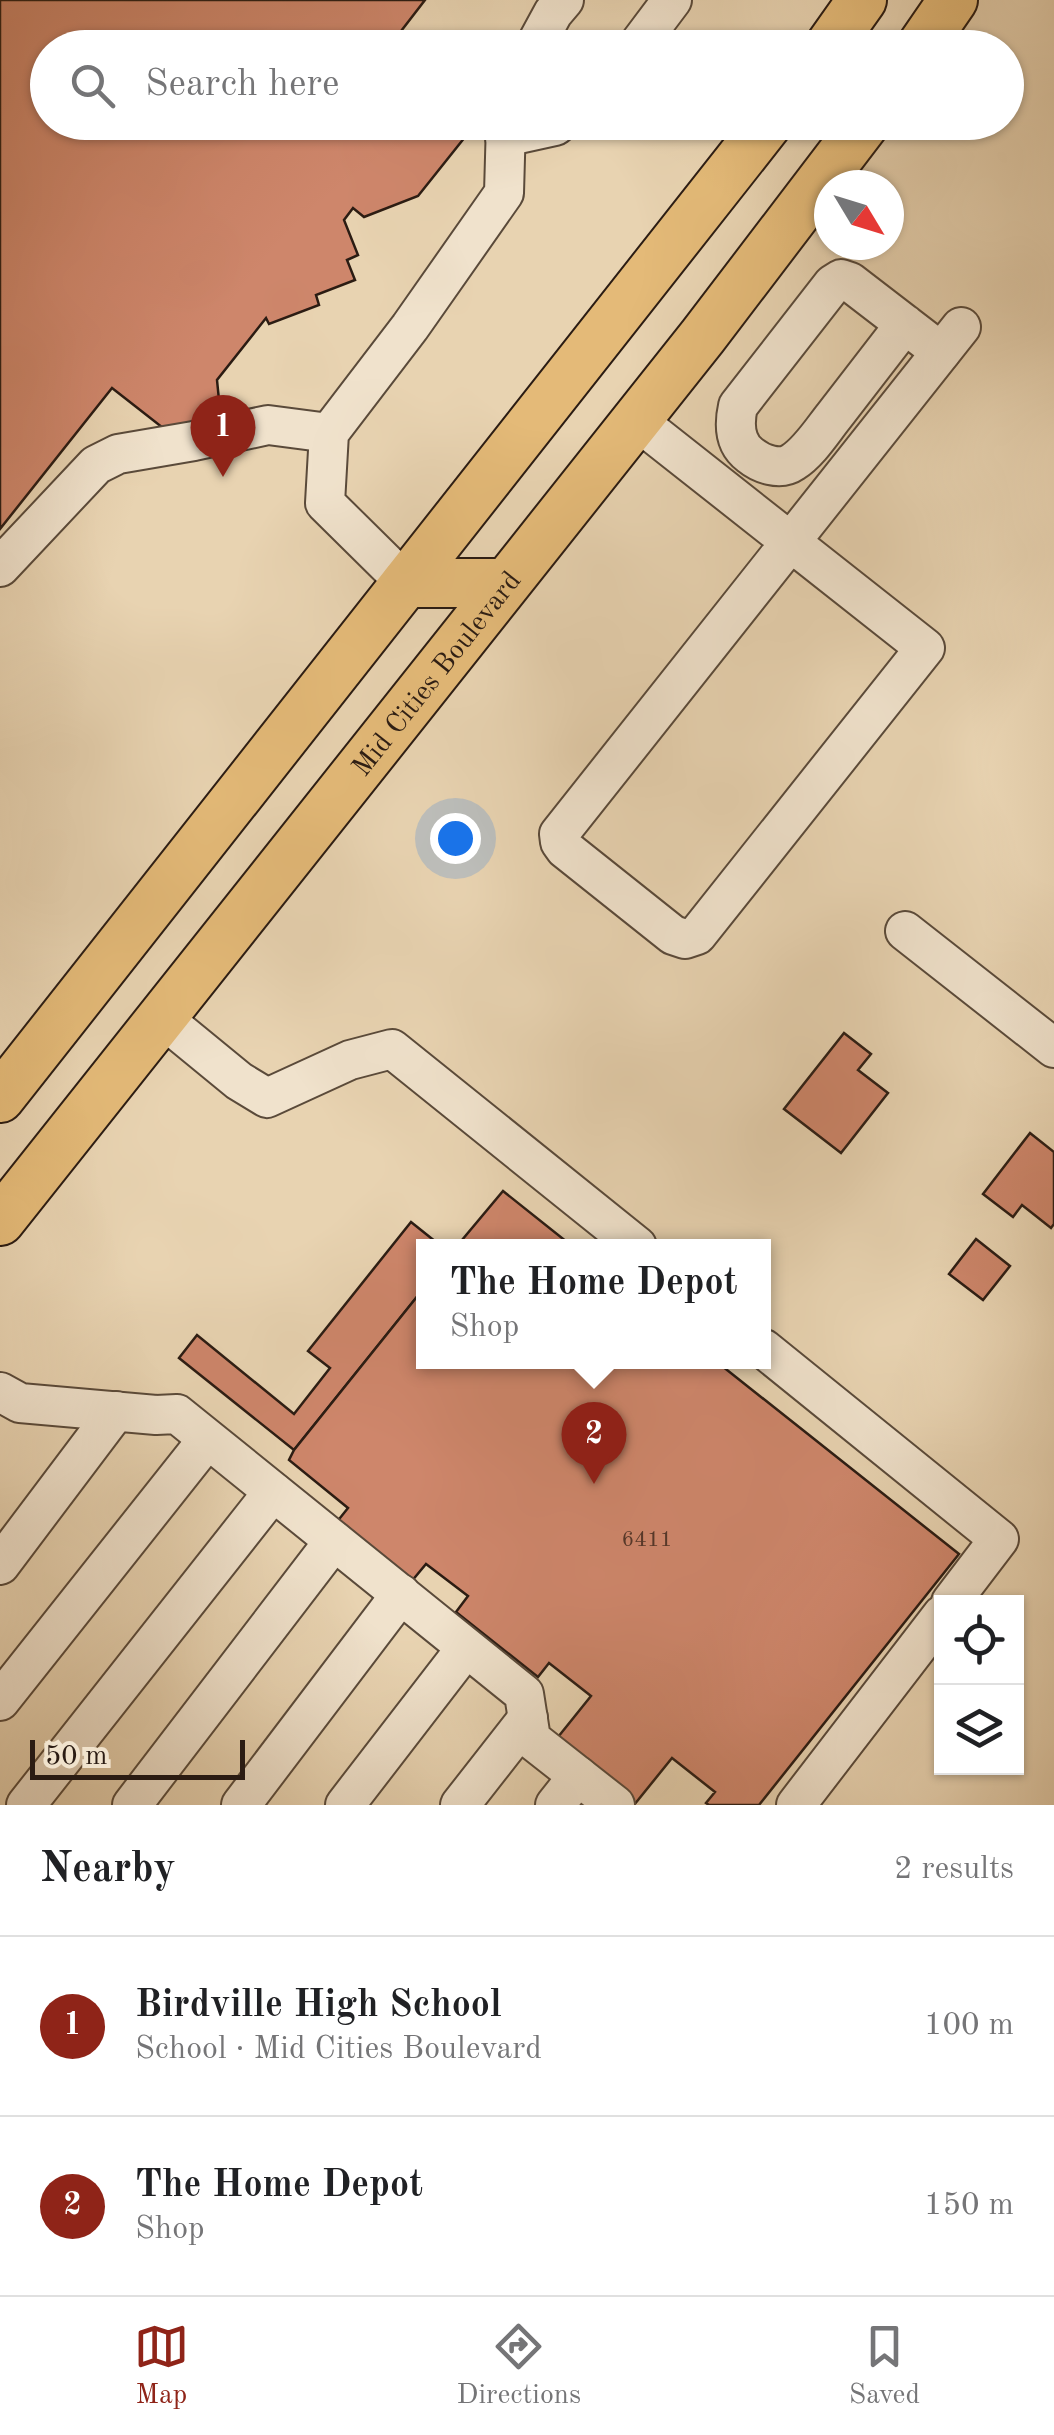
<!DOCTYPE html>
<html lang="en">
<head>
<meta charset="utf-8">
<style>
  :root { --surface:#fff; --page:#f2f2f2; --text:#202124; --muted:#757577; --line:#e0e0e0; --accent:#8f2418 }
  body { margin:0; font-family:"Old Standard TT",serif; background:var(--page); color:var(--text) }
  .controls { position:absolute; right:30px; bottom:30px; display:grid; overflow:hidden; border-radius:0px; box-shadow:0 2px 8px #0004 }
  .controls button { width:90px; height:90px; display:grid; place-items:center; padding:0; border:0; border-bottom:2px solid var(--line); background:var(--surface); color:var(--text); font:50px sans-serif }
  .compass { position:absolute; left:814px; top:170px; width:90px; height:90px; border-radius:50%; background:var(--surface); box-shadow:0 2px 8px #0004; rotate:128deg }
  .scale { position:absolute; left:30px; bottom:25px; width:215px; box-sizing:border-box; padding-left:10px; border:5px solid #2b1c13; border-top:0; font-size:28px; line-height:35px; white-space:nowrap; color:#2b1c13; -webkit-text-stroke:8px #f0e2cc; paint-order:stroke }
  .you { position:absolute; left:455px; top:838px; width:35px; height:35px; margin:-25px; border:8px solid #fff; border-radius:50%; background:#1a73e8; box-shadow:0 0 0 15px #1a73e833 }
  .badge { display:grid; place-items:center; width:65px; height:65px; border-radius:50%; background:var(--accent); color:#fff; font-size:32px; font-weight:700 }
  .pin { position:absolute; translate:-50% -82px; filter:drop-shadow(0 2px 5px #0008) }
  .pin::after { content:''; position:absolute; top:52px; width:35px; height:30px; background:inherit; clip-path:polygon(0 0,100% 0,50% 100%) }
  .popup { position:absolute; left:416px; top:1239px; width:355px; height:130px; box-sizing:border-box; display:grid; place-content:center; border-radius:0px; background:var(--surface); filter:drop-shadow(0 2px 8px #0005); font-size:32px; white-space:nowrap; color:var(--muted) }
  .popup b { font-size:38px; color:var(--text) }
  .popup::after { content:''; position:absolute; left:50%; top:100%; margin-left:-20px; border:20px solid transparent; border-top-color:var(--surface) }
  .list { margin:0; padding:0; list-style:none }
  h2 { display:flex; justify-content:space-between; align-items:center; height:130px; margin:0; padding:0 40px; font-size:42px }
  h2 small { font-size:32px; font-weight:400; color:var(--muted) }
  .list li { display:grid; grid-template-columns:65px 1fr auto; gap:30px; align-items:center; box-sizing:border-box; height:180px; padding:0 40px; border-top:2px solid var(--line) }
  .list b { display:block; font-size:38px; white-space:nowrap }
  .list p { margin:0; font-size:32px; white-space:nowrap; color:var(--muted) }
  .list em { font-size:32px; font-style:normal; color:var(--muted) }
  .icon { flex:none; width:55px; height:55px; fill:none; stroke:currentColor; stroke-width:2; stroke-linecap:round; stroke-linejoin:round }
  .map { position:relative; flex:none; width:1054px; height:1805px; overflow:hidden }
  .search { position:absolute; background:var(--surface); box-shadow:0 2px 8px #0004; left:30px; right:30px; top:30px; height:110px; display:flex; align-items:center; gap:25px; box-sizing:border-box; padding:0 35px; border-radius:55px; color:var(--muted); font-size:38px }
  .sheet { height:490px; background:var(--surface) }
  nav { display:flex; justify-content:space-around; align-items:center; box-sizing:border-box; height:140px; border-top:2px solid var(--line); background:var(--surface); font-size:28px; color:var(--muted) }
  nav a { display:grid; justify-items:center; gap:5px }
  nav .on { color:var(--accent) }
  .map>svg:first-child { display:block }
</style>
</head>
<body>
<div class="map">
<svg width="1054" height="1805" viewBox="0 0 1054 1805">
  <rect width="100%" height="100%" fill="#e8d3b1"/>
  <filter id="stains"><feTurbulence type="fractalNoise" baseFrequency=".002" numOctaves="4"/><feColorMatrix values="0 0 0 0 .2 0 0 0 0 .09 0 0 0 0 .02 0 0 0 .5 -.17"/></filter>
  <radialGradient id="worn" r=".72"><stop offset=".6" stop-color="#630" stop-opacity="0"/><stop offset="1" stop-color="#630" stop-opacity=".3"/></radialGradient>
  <g fill="#ce866b" stroke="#2b1c13" stroke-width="2.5">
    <polygon points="0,0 425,0 388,48 48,48 48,122 466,122 473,127 418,196 364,217 353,208 344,220 358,255 347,260 355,280 316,295 319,305 269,324 266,318 217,380 222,430 172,435 112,388 0,529"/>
    <polygon points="844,1033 871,1054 858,1070 888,1093 841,1153 784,1109"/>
    <polygon points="1030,1133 1054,1152 1054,1224 1051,1228 1022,1205 1013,1217 983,1194"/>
    <polygon points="503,1191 572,1246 457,1246"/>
    <polygon points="411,1222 441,1246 424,1246 424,1288 294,1450 179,1358 197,1335 294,1414 330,1368 308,1351"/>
    <polygon points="976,1239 1010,1266 983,1300 949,1274"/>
    <polygon points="424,1288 424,1362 717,1362 959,1554 759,1805 709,1805 706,1803 715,1792 672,1758 634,1805 554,1742 591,1696 549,1663 538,1677 456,1612 468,1596 426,1564 411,1582 336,1523 348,1508 289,1460 294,1450"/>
  </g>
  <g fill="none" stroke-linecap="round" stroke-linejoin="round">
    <defs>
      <g id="minor">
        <polyline points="534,48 553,13 564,0"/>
        <polyline points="636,48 672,0"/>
        <polyline points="505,137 555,126 560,122"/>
        <path d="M905 324C881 355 858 385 834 416 822 431 809 452 793 462 780 471 761 464 750 455 734 443 734 424 738 406L833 284 841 279 850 282 941 352"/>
        <polyline points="636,420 925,648 697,935 685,939 673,935 565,849 560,842 559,834 961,327"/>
        <polyline points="0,567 96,465 118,454 194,441 268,425 329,433"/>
        <polyline points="406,583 325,503 329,433 410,327 504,193 506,122"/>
        <polyline points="905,931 1054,1048"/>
        <polyline points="161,1017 239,1081 267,1098 350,1060 392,1049 637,1246"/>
        <polyline points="764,1349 999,1539 951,1602"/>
        <polyline points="0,1392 20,1403 156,1415 177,1414 524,1694 531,1739 615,1805"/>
        <polyline points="0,1565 116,1411"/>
        <polyline points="0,1701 207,1440"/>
        <polyline points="26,1805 273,1492"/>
        <polyline points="132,1805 334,1541"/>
        <polyline points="241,1805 401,1594"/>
        <polyline points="345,1805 466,1648"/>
        <polyline points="460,1805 528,1718"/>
        <polyline points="555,1805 578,1776"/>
        <polyline points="796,1805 942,1615"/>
      </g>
      <g id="major">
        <polyline points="828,48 862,0"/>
        <polyline points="920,48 953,0"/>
        <polyline points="406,583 505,583"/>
        <polyline points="0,1098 769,122"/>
        <path id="s1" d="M0 1221 703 336 866 122"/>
      </g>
    </defs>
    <use href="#minor" stroke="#5a4a3a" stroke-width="42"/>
    <use href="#major" stroke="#2b1c13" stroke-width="52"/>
    <use href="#minor" stroke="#f0e2cc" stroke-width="38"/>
    <use href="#major" stroke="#e4ba78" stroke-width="48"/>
  </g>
  <g text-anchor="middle" stroke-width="8" stroke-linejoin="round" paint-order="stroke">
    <g font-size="22" fill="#543629">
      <text x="647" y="1546">6411</text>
    </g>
    <g font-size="28" fill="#2b1c13" stroke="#f0e2cc">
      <text dy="10" stroke="none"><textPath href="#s1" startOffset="700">Mid Cities Boulevard</textPath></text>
    </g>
  </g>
  <rect width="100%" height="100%" filter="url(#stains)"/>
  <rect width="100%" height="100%" fill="url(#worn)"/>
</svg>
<div class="controls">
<button><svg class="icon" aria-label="locate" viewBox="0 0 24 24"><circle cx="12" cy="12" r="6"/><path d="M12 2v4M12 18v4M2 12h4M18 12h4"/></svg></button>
<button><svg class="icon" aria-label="layers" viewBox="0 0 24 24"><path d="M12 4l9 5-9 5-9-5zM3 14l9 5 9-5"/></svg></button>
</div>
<svg class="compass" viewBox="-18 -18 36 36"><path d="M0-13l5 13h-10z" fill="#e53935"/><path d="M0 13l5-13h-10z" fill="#757577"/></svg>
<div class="scale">50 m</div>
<div class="you"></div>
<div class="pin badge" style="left:223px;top:477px">1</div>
<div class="pin badge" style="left:594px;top:1484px">2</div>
<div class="popup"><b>The Home Depot</b>Shop</div>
<div class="search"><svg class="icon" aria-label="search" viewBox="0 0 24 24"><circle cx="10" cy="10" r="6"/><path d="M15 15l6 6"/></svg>Search here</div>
</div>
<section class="sheet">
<h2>Nearby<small>2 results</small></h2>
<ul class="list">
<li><span class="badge">1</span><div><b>Birdville High School</b><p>School · Mid Cities Boulevard</p></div><em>100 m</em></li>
<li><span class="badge">2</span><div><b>The Home Depot</b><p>Shop</p></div><em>150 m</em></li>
</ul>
</section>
<nav>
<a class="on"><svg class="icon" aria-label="map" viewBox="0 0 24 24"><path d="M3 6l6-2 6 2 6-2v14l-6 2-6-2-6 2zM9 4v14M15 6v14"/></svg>Map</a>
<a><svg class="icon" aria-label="directions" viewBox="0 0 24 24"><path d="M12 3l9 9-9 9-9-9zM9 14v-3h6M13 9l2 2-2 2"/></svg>Directions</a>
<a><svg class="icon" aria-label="saved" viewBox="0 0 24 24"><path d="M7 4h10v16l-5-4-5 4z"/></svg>Saved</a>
</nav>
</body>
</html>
